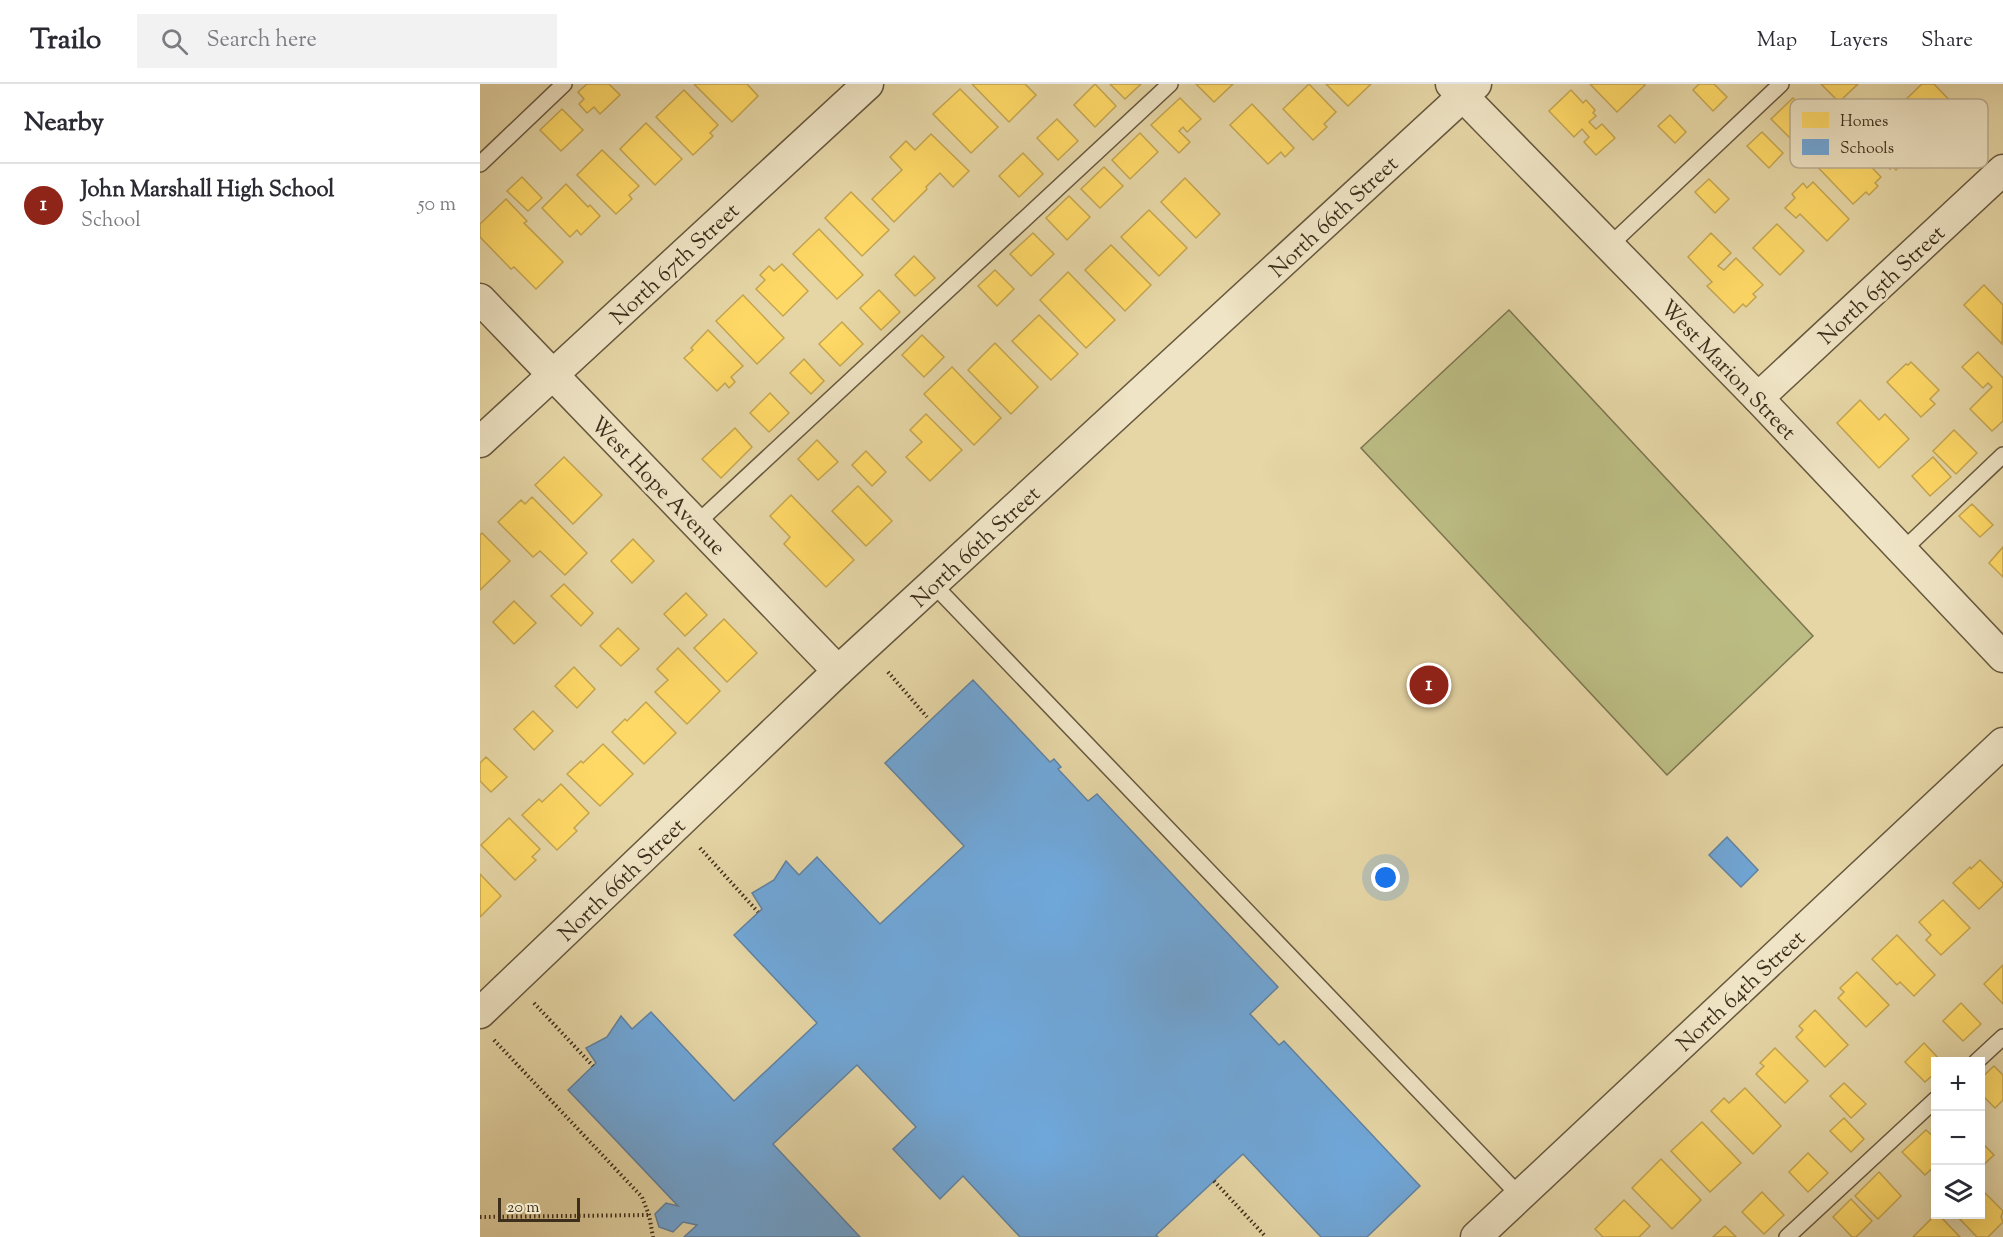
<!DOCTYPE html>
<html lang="en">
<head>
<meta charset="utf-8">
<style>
  :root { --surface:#fff; --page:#f2f2f3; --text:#2b2b33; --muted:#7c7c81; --line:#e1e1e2; --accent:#8f2418 }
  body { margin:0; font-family:"Sorts Mill Goudy",serif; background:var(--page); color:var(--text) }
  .controls { position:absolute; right:18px; bottom:18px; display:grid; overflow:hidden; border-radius:0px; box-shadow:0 6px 24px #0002 }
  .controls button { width:54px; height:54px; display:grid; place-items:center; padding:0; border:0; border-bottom:2px solid var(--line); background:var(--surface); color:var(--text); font:30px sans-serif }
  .scale { position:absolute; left:18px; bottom:15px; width:82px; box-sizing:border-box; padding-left:6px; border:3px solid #3d2e1b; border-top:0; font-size:16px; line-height:21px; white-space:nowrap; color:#3d2e1b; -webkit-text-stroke:4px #efe4c5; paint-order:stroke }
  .you { position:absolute; left:906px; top:794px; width:21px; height:21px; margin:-15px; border:4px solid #fff; border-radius:50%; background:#1a73e8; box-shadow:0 0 0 9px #1a73e833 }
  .badge { display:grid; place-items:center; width:39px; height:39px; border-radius:50%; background:var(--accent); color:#fff; font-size:20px; font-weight:700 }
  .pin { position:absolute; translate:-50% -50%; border:3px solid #fff; box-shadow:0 2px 6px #0006 }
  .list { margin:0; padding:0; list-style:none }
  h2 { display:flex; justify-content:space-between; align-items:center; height:78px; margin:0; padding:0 24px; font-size:26px }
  h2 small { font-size:20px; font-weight:400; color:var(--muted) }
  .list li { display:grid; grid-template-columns:39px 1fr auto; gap:18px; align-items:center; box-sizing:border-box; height:84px; padding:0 24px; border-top:2px solid var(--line) }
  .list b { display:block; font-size:22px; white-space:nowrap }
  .list p { margin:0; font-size:20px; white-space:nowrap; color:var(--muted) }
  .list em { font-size:20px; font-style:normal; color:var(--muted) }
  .icon { flex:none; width:33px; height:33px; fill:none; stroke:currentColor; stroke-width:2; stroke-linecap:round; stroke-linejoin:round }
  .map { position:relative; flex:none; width:1523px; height:1153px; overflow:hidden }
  header { display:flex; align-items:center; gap:36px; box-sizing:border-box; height:84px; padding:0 30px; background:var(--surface); border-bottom:2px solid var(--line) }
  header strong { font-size:28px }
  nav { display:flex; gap:33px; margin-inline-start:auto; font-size:21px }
  .search { width:420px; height:54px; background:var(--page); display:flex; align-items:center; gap:15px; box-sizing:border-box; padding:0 21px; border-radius:0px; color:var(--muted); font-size:22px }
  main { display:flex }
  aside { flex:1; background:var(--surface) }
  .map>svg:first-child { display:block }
</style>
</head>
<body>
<header>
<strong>Trailo</strong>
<div class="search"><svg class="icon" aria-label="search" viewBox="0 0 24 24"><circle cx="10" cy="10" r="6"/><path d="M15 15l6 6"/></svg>Search here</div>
<nav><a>Map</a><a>Layers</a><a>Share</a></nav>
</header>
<main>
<aside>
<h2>Nearby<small></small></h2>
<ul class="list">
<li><span class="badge">1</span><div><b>John Marshall High School</b><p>School</p></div><em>50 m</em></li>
</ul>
</aside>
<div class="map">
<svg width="1523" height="1153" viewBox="0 0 1523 1153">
  <rect width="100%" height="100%" fill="#e6d6a6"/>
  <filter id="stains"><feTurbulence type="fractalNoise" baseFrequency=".00333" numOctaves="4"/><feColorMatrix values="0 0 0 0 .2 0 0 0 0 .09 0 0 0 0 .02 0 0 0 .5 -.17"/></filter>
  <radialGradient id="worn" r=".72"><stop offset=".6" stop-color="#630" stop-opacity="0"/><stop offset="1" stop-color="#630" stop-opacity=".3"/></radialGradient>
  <polygon fill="#bbbc83" stroke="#7c754f" stroke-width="1.5" points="1029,226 1333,552 1187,691 881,364"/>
  <g fill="#ffd966" stroke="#c5a650" stroke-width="1.5">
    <polygon points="107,0 129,0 140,11 120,30 114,23 107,29 99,20 104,15 98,8"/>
    <polygon points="214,0 267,0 278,12 252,38"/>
    <polygon points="492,0 545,0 556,11 529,38"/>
    <polygon points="615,0 636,22 615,43 594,21"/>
    <polygon points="630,0 661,0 645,15"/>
    <polygon points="716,0 753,0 734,18"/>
    <polygon points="829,0 856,28 844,40 847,43 833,56 803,25"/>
    <polygon points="846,0 891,0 868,22"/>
    <polygon points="1110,0 1164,0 1165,1 1137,28"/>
    <polygon points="1219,0 1234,0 1247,13 1233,27 1213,6"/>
    <polygon points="1341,0 1378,0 1359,18"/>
    <polygon points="1442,0 1454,0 1475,22 1446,50 1419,22"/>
    <polygon points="480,5 518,43 491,69 453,30"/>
    <polygon points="204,6 238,41 230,49 233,52 213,71 176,33"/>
    <polygon points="1091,6 1103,19 1106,16 1115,26 1113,29 1116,32 1109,38 1116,45 1122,40 1135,54 1116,71 1104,58 1109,53 1102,45 1094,53 1069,27"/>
    <polygon points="700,14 721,35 707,48 703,43 699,47 710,58 699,69 671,41"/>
    <polygon points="1313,14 1334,34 1312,56 1291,35"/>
    <polygon points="772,20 814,64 805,73 801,68 788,80 750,41"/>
    <polygon points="1400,21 1437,58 1421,74 1424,77 1416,86 1412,82 1410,85 1373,47"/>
    <polygon points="82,25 103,46 81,67 60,46"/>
    <polygon points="1190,31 1206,48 1195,59 1178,42"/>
    <polygon points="577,35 598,57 578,76 557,54"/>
    <polygon points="166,39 202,75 175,101 140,65"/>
    <polygon points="1282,48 1303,69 1289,84 1267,62"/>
    <polygon points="660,49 678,68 650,95 632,76"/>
    <polygon points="451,50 489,87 473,103 460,89 446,103 447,105 414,138 392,115 422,86 410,73 426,57 435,66"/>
    <polygon points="1359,50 1401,93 1395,99 1398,102 1389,111 1386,108 1373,120 1332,77"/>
    <polygon points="122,66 159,102 149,111 152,115 136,130 97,91"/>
    <polygon points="543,69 563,90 539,113 519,92"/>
    <polygon points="624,83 643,102 620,124 601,105"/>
    <polygon points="42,93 62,114 48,127 27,107"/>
    <polygon points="705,94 740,130 716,154 681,118"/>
    <polygon points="1229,95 1249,115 1235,129 1215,108"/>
    <polygon points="1333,98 1369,135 1347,157 1320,130 1316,134 1305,124 1315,114 1312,110 1323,99 1327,104"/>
    <polygon points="86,100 108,123 110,121 120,132 101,151 97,146 90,153 62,124"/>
    <polygon points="371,108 409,146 382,172 345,134"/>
    <polygon points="589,112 610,133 587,156 566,134"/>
    <polygon points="26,115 47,137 44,139 83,178 56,205 34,183 31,185 0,153 0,140"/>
    <polygon points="669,126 707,164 679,192 641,153"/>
    <polygon points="1297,140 1324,167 1300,191 1273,164"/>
    <polygon points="339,145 383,191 357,215 313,170"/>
    <polygon points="553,149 574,170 551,192 530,170"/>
    <polygon points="1231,149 1251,169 1238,182 1244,186 1256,174 1283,201 1273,210 1276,213 1266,223 1263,220 1254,229 1227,202 1232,198 1208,173"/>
    <polygon points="631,161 671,201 645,227 605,186"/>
    <polygon points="434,172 455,194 435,212 415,191"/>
    <polygon points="302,180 328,207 303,232 276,205 285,196 280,191 289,182 294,187"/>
    <polygon points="515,186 534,205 517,222 498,202"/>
    <polygon points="588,188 635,236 606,264 560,216"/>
    <polygon points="1504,201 1523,221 1522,260 1484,221"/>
    <polygon points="399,206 420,228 401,246 380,224"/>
    <polygon points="263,211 304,254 277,280 236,237"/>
    <polygon points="559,231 598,270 571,296 532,257"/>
    <polygon points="362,238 383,260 360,282 339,260"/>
    <polygon points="228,246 263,282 251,293 255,298 249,304 245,299 237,307 204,274 213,266 211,264"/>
    <polygon points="442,251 464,273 444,293 422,271"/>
    <polygon points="515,259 558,303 531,330 488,286"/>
    <polygon points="1498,268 1523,294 1523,337 1512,347 1490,325 1512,303 1508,299 1503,304 1482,283"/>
    <polygon points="324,275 344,297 331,310 310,289"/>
    <polygon points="1431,278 1459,306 1450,315 1455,320 1441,333 1407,298 1426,280 1428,281"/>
    <polygon points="472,283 521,334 494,361 444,310"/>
    <polygon points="290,309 309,329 289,348 270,329"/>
    <polygon points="1380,316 1399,336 1405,330 1429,355 1399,384 1357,339"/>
    <polygon points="446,330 482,366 450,397 426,373 442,358 430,346"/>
    <polygon points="255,344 272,363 241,394 222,375"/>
    <polygon points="1474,346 1497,369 1476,390 1453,367"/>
    <polygon points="337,356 358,378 338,396 318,375"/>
    <polygon points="386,367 406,388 392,402 372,381"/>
    <polygon points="84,373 122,411 93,440 55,401"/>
    <polygon points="1453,373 1471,393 1450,412 1432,392"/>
    <polygon points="378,402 412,437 386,462 352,427"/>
    <polygon points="311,411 374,476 346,503 304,460 310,453 290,432"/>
    <polygon points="52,413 107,469 85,491 60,467 53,473 18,438 41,416 45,420"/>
    <polygon points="1492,420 1513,441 1500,453 1479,432"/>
    <polygon points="2,449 30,477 0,506 0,451"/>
    <polygon points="153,455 174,477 152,499 131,477"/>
    <polygon points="1523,463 1523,493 1509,479"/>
    <polygon points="84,500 113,529 101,542 71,512"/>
    <polygon points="206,509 227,531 205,552 184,530"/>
    <polygon points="34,517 56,539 34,560 13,538"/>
    <polygon points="244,535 277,569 247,598 214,564"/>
    <polygon points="138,544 159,565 141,582 120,562"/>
    <polygon points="198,564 240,607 207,640 175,608 188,596 177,585"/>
    <polygon points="94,583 115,605 97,624 75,602"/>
    <polygon points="166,618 196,649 164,680 132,648 145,635 147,637"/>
    <polygon points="53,627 73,647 54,666 34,645"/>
    <polygon points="123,660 153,690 120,722 87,690 101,677 103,679"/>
    <polygon points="6,673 27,693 11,708 0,697 0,679"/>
    <polygon points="81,700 109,729 94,744 97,747 77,766 42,731 59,715 62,718"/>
    <polygon points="29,734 60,765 52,773 56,776 35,796 1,761"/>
    <polygon points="1500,776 1523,799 1523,802 1499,825 1473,799 1490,783 1491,785"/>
    <polygon points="0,790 21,812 0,833"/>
    <polygon points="1463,816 1490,844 1461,871 1446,856 1451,851 1439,838"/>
    <polygon points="1417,851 1455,891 1434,912 1420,898 1417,901 1392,875"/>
    <polygon points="1523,881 1523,920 1504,900"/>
    <polygon points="1377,888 1409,921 1386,943 1358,914 1364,908 1360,904"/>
    <polygon points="1481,919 1501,940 1483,957 1463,937"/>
    <polygon points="1335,926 1368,961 1345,983 1316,953 1323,946 1319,942"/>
    <polygon points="1444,959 1462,978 1456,978 1456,988 1445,998 1425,978"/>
    <polygon points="1295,964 1328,997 1305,1019 1276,990 1284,982 1280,979"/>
    <polygon points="1514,982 1523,991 1523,1016 1515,1024 1500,1009 1500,995"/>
    <polygon points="1364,999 1386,1020 1371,1034 1350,1012"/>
    <polygon points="1265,1004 1301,1042 1273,1070 1231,1027 1244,1014 1249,1019"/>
    <polygon points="1364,1034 1384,1055 1371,1068 1350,1047"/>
    <polygon points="1222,1038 1261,1079 1230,1108 1191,1067"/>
    <polygon points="1446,1046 1456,1055 1456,1081 1445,1091 1422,1068"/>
    <polygon points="1500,1057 1514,1071 1500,1084"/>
    <polygon points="1328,1069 1348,1089 1328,1108 1309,1088"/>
    <polygon points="1181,1075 1221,1116 1192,1145 1152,1104"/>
    <polygon points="1399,1088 1421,1112 1398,1135 1375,1112"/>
    <polygon points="1500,1104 1523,1127 1521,1133 1523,1138 1508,1153 1497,1153 1475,1130 1500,1130"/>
    <polygon points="1282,1108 1304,1131 1284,1150 1262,1128"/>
    <polygon points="1371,1115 1392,1137 1376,1153 1372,1153 1353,1133"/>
    <polygon points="1144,1116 1170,1142 1159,1153 1123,1153 1115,1145"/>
    <polygon points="1456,1130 1458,1130 1480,1153 1433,1153"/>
    <polygon points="1245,1142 1256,1153 1233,1153"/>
  </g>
  <g fill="#6fa8dc" stroke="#6083a2" stroke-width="1.5">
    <polygon points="493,596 570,678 574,675 581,683 578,685 608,717 617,710 798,903 770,930 799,961 804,957 940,1102 887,1153 841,1153 763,1070 676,1151 678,1153 540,1153 483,1092 460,1115 413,1065 436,1043 377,981 293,1060 380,1153 204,1153 217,1141 203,1138 193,1148 179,1143 175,1130 186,1119 198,1122 88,1006 116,979 106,964 127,953 141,932 152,945 171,928 254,1017 337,939 254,851 282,825 272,809 294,796 306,777 319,791 337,773 400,840 484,762 405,679"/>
    <polygon points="1247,753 1278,786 1261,803 1229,771"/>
  </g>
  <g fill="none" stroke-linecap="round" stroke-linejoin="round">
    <defs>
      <g id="service">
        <polyline points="0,80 84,0"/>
        <polyline points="1129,162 1301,0"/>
        <polyline points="216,440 690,0"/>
        <polyline points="1422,467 1523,371"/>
        <polyline points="453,500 1040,1112"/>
        <polyline points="1496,978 1523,953"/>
        <polyline points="1307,1153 1456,1015"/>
      </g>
      <g id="minor">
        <polyline points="971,0 1278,314 1523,573"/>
        <polyline points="0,215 358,587"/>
        <polyline points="1278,314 1523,86"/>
        <polyline points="0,358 388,0"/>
        <polyline points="0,929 358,587 996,0"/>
        <polyline points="996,1153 1523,659"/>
      </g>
    </defs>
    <use href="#service" stroke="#67583e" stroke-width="18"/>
    <use href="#minor" stroke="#67583e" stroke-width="33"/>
    <g stroke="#3d2e1b" stroke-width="4" stroke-dasharray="1.5 3" stroke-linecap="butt">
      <polyline points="408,588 447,633"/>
      <polyline points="220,764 278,828"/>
      <polyline points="54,919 113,982"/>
      <polyline points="14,956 162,1113 169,1131 173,1153"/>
      <polyline points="734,1097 786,1153"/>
      <polyline points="0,1133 169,1131"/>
    </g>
    <use href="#service" stroke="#efe4c5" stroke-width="15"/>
    <use href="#minor" stroke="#efe4c5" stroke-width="30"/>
  </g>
  <g text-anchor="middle" stroke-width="6" stroke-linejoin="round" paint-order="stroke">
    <g font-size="22" fill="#3d2e1b" stroke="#efe4c5">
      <text transform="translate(853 132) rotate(-43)" y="8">North 66th Street</text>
      <text transform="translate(194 179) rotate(-43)" y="8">North 67th Street</text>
      <text transform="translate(1401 200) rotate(-43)" y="8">North 65th Street</text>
      <text transform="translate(1249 285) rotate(46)" y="8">West Marion Street</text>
      <text transform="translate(179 401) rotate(46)" y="8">West Hope Avenue</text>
      <text transform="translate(495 462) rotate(-43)" y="8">North 66th Street</text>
      <text transform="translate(141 795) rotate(-44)" y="8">North 66th Street</text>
      <text transform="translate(1260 906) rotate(-43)" y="8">North 64th Street</text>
    </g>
  </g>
  <rect x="1310" y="15" width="198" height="69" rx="9" fill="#efe4c5" stroke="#baad92" stroke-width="1.5"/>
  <rect x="1322" y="28" width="27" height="16" fill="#ffd966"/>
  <rect x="1322" y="55" width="27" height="16" fill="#6fa8dc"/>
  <g font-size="16" fill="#3d2e1b">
    <text x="1360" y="42">Homes</text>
    <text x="1360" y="69">Schools</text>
  </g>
  <rect width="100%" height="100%" filter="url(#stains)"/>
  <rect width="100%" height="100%" fill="url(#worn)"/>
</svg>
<div class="controls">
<button>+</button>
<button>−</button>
<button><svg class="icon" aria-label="layers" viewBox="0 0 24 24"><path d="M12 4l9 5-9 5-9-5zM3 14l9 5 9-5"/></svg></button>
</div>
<div class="scale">20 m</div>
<div class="you"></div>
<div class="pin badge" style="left:949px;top:601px">1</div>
</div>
</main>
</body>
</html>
